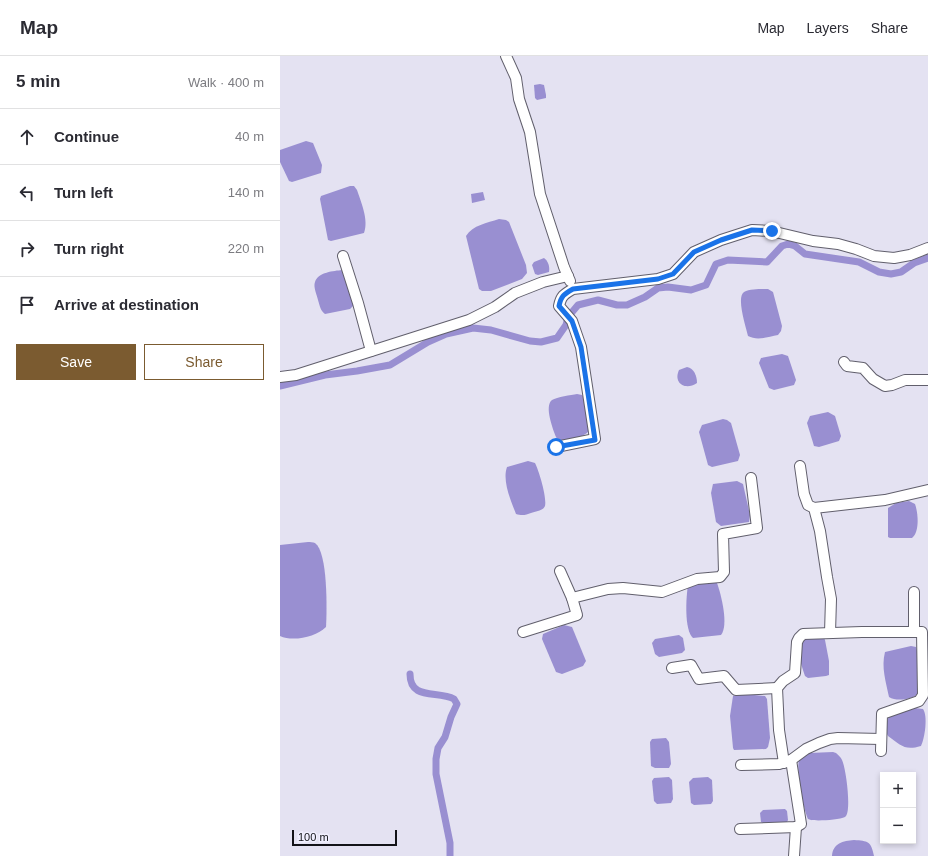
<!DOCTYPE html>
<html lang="en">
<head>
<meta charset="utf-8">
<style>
  :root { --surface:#fff; --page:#f2f2f3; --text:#2b2b33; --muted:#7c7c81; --line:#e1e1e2; --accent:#7b5b30 }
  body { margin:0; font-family:Helvetica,sans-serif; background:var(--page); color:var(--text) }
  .controls { position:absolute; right:12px; bottom:12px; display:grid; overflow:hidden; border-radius:0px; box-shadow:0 2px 6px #0003 }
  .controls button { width:36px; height:36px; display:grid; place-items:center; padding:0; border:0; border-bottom:1px solid var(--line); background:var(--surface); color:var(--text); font:20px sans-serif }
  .scale { position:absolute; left:12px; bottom:10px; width:105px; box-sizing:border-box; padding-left:4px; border:2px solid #131318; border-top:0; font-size:11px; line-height:14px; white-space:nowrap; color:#131318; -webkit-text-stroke:3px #f1f0ff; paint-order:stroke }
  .stop { position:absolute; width:12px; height:12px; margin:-9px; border:3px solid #1a73e8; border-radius:50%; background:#fff }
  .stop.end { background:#1a73e8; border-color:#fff; box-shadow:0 1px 4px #0008 }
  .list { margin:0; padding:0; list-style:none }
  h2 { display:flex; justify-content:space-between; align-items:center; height:52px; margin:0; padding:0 16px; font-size:17px }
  h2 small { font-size:13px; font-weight:400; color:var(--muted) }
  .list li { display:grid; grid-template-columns:26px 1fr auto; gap:12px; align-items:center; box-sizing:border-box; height:56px; padding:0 16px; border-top:1px solid var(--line) }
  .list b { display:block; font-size:15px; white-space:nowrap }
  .list em { font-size:13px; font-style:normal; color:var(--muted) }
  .actions { display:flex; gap:8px; padding:12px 16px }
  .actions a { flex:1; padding:9px 0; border:1px solid var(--accent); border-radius:0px; text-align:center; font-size:14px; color:var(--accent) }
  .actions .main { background:var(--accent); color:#fff }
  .icon { flex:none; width:22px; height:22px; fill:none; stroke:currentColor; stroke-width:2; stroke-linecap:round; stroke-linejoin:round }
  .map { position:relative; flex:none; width:648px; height:800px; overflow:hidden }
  header { display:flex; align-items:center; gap:24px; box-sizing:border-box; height:56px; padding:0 20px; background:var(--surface); border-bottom:1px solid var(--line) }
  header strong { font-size:19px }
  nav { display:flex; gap:22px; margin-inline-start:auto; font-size:14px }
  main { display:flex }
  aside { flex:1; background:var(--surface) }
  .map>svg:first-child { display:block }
</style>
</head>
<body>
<header>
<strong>Map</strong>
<nav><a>Map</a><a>Layers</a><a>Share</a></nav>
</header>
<main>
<aside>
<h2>5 min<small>Walk · 400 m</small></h2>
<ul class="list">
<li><svg class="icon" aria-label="ahead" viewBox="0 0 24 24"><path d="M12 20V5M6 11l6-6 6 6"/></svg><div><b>Continue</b></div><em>40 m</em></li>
<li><svg class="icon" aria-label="left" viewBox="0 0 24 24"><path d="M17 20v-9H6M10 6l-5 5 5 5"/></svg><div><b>Turn left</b></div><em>140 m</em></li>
<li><svg class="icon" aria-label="right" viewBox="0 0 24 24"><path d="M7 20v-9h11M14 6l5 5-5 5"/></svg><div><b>Turn right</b></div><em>220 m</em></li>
<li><svg class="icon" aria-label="arrive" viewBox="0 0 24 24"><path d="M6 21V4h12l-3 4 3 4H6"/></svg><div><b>Arrive at destination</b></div></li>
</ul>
<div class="actions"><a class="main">Save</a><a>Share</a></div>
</aside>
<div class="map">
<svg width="648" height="800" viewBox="0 0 648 800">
  <rect width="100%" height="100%" fill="#e4e2f2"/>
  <g fill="#998fd1">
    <polygon points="260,28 264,29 266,39 266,42 257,44 255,42 254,29"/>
    <polygon points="26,85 33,87 42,109 41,117 12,126 9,125 0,106 0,94"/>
    <path d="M70 130H74L77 134C81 146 89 164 84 177L51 185 48 184 40 143 41 140Z"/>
    <polygon points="203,136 205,144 192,147 191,138"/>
    <path d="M219 163 226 164 229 166 246 209 247 217 242 223 211 235H202L199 233 186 180C193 169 207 167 219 163Z"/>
    <path d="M264 202C268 205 270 210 269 216L258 219 255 218 252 209 254 206Z"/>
    <path d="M62 214 74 244 73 250 70 253 45 258C40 254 40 250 38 244 37 239 33 231 35 226 38 216 54 215 62 214Z"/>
    <path d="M483 233H488L493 236 502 270 501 275 498 279C488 281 477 285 468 280 466 271 456 241 464 236 469 233 478 233 483 233Z"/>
    <polygon points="502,298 508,300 516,324 514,329 494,334 489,332 479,307 481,302"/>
    <path d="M407 311C414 312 417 320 417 327 405 335 393 327 399 314Z"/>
    <path d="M297 338 302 339 304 342 310 373C306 382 287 385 278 384L276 381C273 373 264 350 272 344 277 341 291 339 297 338Z"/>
    <polygon points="548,356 555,360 561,380 559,385 539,391 534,390 527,367 530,360"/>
    <polygon points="443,363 447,364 451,367 460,399 458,405 432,411 428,409 419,376 422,369"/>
    <path d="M248 405 255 407C259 415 267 441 265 450 263 455 256 455 251 457 246 459 242 460 236 458 231 445 222 425 227 411Z"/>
    <polygon points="457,425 463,428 470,459 469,466 441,470 436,466 431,437 433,428"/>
    <path d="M629 445 635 448C638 456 640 476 632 482H610L608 481V452L616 447Z"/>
    <path d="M28 486C30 486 33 486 35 487 48 496 47 555 46 571 36 581 13 586 0 580V489Z"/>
    <path d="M435 526 437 527C441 538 449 569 441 579L413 582C404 574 406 541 408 529L417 527Z"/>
    <polygon points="284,569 292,571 306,605 303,610 282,618 276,616 262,583 263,578"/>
    <polygon points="399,579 403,582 405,594 402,597 379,601 375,598 372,587 375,583"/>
    <path d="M521 582H544L545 584 549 605V619L546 620 528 622 525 620C522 610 515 593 521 582Z"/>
    <path d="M631 590 636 591 638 598V638C632 643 617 646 609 641 606 626 601 611 605 596Z"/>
    <polygon points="465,638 485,640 487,643 490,682 488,691 486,693 454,694 453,692 450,660 453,640"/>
    <path d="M635 652 643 653C648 660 645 682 641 690 624 695 621 689 608 680 604 674 606 665 610 659Z"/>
    <polygon points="386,682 389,686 391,708 389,712 375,712 371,710 370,686 372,683"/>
    <path d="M553 696 556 697C558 699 561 701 562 704 566 712 572 757 565 761 559 764 538 765 531 764L528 763C523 751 516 716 519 704L529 697Z"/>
    <polygon points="389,721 392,724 393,743 391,747 377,748 374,745 372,725 374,722"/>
    <polygon points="428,721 432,724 433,745 431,748 414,749 411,747 409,726 413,722"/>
    <polygon points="505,753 507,755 508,764 507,766 483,767 481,766 480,757 483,754"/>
    <path d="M574 784C588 785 591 785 594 800H552C553 787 563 785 574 784Z"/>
  </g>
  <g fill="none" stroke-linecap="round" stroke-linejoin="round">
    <g stroke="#998fd1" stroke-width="7">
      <polyline points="0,330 45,319 77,315 110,309 148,286 166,278 193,272 211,274 250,285 261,286 277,282 286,269 288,261 298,249 318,244 337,249 347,249 365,241 378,232 388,231 411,234 426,229 436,208 448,204 487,206 502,190 508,188 515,190 525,198 579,206 599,216 611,218 621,216 634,207 648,202"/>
      <path d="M130 618C130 645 158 634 174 643L177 648 171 661 165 681 158 692 156 703V718L170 787V800"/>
    </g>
    <defs>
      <g id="minor">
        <polyline points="226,0 236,22 239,43 250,76 260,138 284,211 290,225"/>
        <polyline points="63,200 78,247 91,295"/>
        <polyline points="564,306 567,310 583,312 593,323 605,330 612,329 625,324 648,324"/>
        <polyline points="0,321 16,319 189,264 215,251 235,237 263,226 288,220"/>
        <path d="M276 391 315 383 301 291 292 265 279 250C281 240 284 238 293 233L378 223 393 218 414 196 441 184 472 174 491 175 533 185 558 188 576 193 594 200 614 202 630 199 648 192"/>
        <polyline points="520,410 524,438 528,449 534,452 540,475 547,521 551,543 550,577"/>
        <polyline points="534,452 605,444 648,434"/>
        <polyline points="280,515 292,542 328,533 343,532 382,536 417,523 440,521 444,516 443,478 477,472 471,422"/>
        <polyline points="634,536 634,576"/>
        <polyline points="243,576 297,559 292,542"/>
        <polyline points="392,612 411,609 419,623 444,620 456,634 497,632"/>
        <polyline points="504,707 499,674 497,632 503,625 515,617 517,586 519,582 523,578 582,576 642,576 643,639 639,645 602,658 601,695"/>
        <polyline points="461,709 499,708 511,704 526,693 539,687 550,683 558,682 601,683"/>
        <polyline points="460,773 516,771 521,768 511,704"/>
        <polyline points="514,800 516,771"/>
      </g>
    </defs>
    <use href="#minor" stroke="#615f6c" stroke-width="12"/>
    <use href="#minor" stroke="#fff" stroke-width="10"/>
  </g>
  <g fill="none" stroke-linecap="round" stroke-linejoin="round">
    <path stroke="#1a73e8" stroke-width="5" d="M276 391 315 384 301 291 292 265 279 250C281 240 284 238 293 233L378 223 393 218 414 196 441 184 472 174 492 175"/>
  </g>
</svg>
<div class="controls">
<button>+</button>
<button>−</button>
</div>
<div class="scale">100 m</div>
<div class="stop" style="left:276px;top:391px"></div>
<div class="stop end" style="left:492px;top:175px"></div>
</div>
</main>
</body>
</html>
